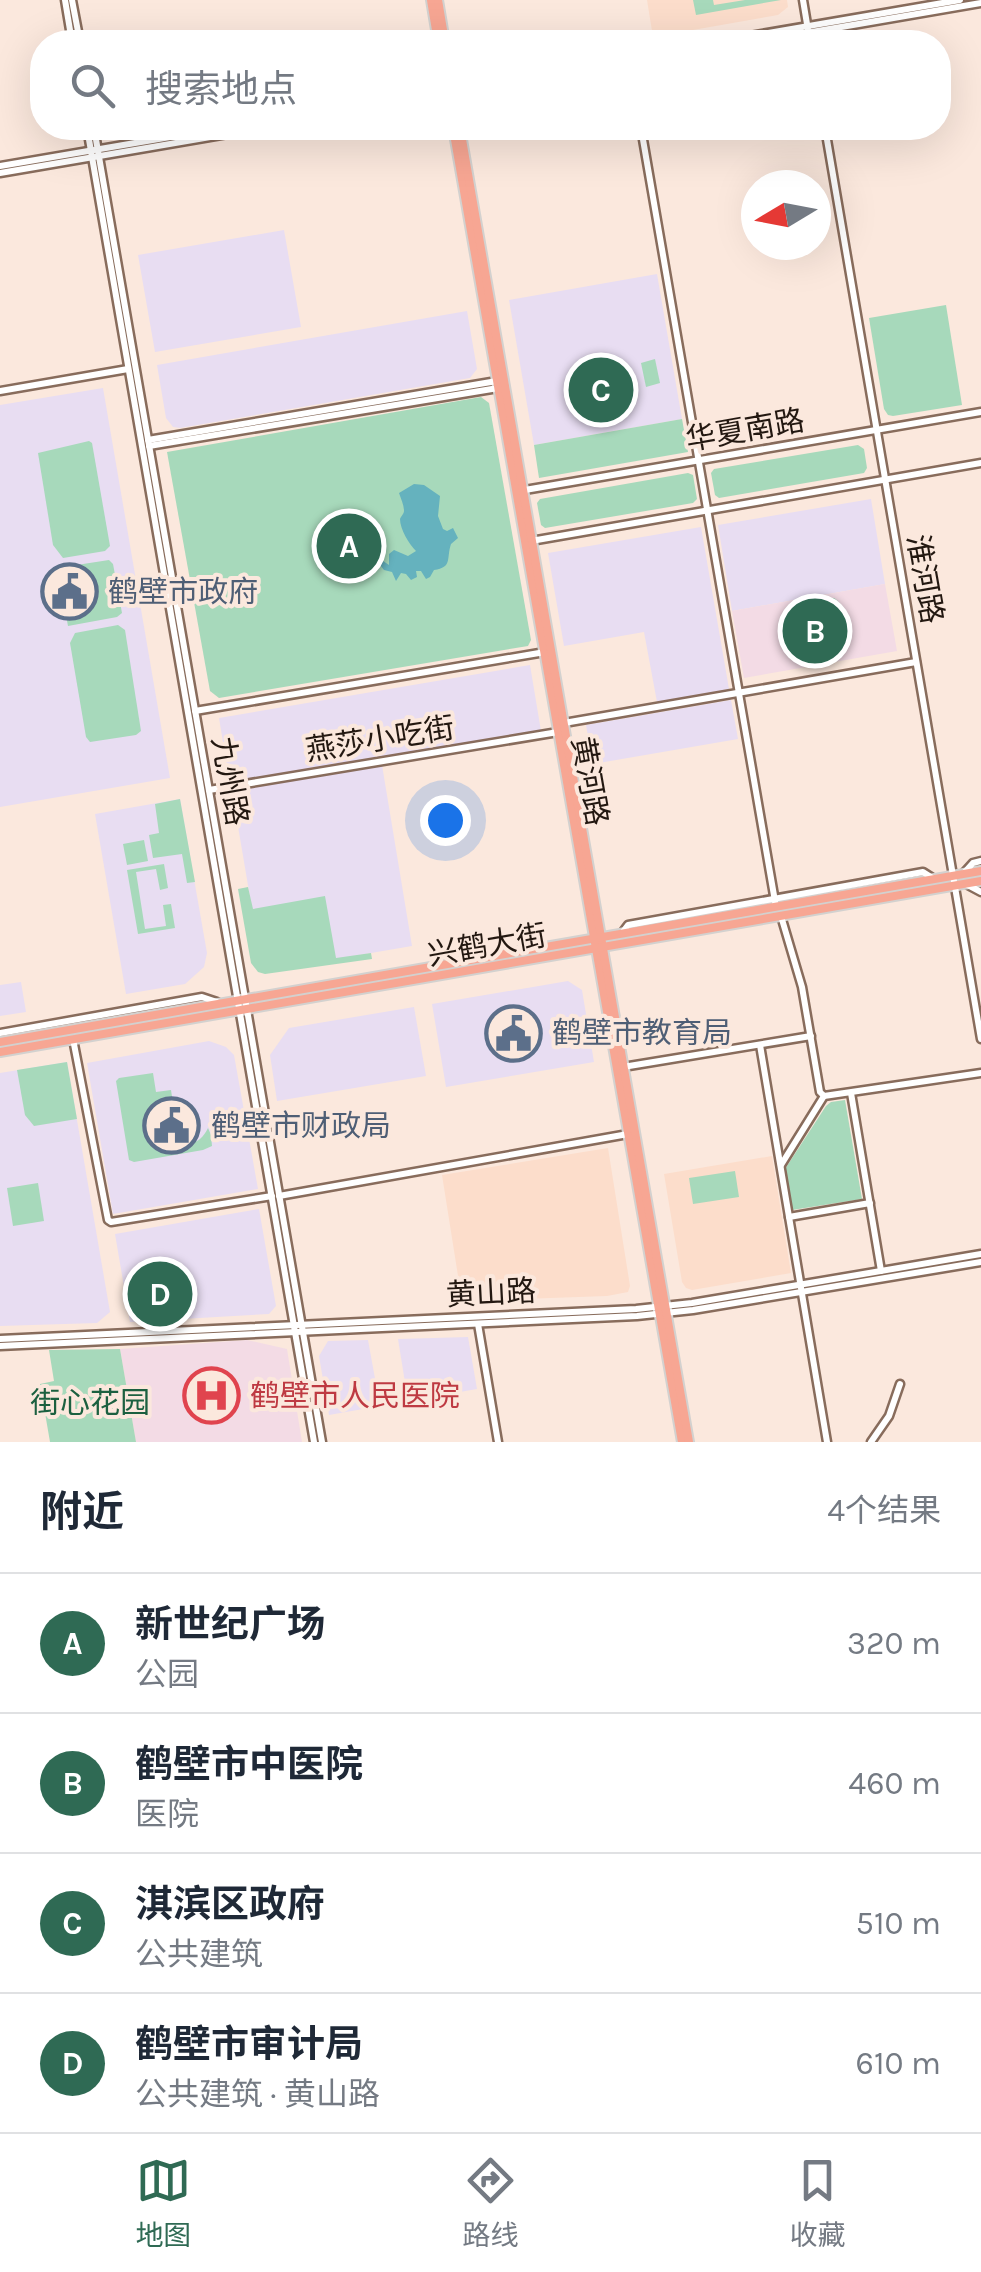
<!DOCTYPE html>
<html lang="zh">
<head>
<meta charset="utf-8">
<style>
  :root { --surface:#fff; --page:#f2f2f3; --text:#1f2937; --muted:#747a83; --line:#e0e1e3; --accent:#2f6a54 }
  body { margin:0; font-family:Karla,"Noto Sans SC",sans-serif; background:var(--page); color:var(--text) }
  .compass { position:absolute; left:741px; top:170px; width:90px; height:90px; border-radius:50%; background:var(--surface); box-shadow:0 10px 40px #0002; rotate:260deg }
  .you { position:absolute; left:445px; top:820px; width:35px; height:35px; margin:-25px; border:8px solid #fff; border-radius:50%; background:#1a73e8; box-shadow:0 0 0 15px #1a73e833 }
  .badge { display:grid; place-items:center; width:65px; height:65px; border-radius:50%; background:var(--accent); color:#fff; font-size:32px; font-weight:700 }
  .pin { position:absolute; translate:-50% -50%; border:5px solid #fff; box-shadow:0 2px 10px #0006 }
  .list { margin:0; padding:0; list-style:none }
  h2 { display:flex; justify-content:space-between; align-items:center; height:130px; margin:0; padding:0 40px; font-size:42px }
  h2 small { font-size:32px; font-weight:400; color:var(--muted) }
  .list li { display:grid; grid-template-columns:65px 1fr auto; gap:30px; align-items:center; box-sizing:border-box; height:140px; padding:0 40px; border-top:2px solid var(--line) }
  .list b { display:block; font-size:38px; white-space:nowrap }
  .list p { margin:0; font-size:32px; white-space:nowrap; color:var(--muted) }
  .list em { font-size:32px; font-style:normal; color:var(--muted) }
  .icon { flex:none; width:55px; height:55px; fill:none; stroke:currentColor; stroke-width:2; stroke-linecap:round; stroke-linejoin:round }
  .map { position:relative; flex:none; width:981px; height:1442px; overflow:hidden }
  .search { position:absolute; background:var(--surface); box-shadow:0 10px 40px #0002; left:30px; right:30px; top:30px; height:110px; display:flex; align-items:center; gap:25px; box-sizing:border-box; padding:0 35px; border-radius:40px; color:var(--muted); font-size:38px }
  .sheet { height:690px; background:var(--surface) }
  nav { display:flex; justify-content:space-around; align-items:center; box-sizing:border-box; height:140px; border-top:2px solid var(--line); background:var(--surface); font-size:28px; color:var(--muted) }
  nav a { display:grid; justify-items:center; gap:5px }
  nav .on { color:var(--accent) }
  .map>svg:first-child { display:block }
</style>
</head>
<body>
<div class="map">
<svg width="981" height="1442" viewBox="0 0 981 1442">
  <rect width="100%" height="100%" fill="#fbe8dd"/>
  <g fill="#e8ddf2">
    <polygon points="284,230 301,327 155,352 138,255"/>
    <polygon points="657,274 682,419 534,445 509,300"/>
    <polygon points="467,311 477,369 470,378 180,428 173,427 166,418 157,365"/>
    <polygon points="103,388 170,778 0,807 0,405"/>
    <polygon points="871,499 885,584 732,611 718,525"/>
    <polygon points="701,527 729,689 657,702 644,632 564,646 548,553"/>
    <polygon points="530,665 541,731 230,785 219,718"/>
    <polygon points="731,700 738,739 593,764 586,725"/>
    <polygon points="382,765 412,946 336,959 252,909 232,791"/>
    <polygon points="180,799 207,953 204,967 185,984 126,994 95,814"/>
    <polygon points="568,981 582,990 594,1062 446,1087 432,1004"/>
    <polygon points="21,982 26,1012 0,1016 0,985"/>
    <polygon points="414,1007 426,1076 277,1101 270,1055 289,1028"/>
    <polygon points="209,1041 226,1047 234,1055 258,1189 113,1214 87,1063"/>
    <polygon points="67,1062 110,1312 97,1323 0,1326 0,1073"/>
    <polygon points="259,1209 276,1306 269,1314 130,1322 115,1234"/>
    <polygon points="468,1337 477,1389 408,1401 398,1339"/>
    <polygon points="368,1340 380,1406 329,1415 319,1356 328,1341"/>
  </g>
  <g fill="#fcddcb">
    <polygon points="647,0 787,0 788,7 778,15 653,37"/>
    <polygon points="608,1148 630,1286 628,1292 607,1296 462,1301 442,1175"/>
    <polygon points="772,1156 791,1273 692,1290 686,1288 682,1282 664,1174"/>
  </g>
  <g fill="#f3dbe5">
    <polygon points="885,584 897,651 744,678 732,611"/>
    <polygon points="247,1340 287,1349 302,1442 136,1442 120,1349"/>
  </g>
  <g fill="#a7d9bb">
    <polygon points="693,0 713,0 714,5 745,0 781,0 696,15"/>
    <polygon points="946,305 962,405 893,416 888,415 884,409 869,318"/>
    <polygon points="655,359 660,383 646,387 641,363"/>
    <polygon points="481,397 489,403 531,640 528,646 219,698 210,691 167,452"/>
    <polygon points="682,419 688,452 539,478 534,445"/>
    <polygon points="89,441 92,443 110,546 105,551 63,558 53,545 38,453"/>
    <polygon points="858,445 864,449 867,468 864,473 719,498 715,495 711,473 714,469"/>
    <polygon points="688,473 693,475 697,499 693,503 545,528 541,525 537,503 540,499"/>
    <polygon points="109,560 113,564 122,613 117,617 68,626 57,568"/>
    <polygon points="834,598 838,601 844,638 842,643 808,649 804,646 797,607 800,604"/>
    <polygon points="118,625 125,630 141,731 136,735 90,742 86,737 70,643 75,633"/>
    <polygon points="180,799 195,882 187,883 182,854 153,858 149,835 159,833 155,804"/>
    <polygon points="144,840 148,861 127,865 123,844"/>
    <polygon points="164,864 168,888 160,890 156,869 136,872 145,929 166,926 163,905 171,904 175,928 138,934 127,870"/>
    <polygon points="248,887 253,909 325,896 336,958 371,953 372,959 265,974 258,972 251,963 238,889"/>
    <polygon points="67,1062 77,1119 34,1126 25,1115 17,1070"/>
    <path d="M153 1073 156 1092 171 1090 178 1136C191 1148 201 1142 208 1128L211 1135 212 1146 203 1150 134 1162 129 1160 116 1081 119 1078Z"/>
    <polygon points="845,1100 862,1199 792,1210 785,1169 826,1106 831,1102"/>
    <polygon points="735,1171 739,1197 693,1204 689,1178"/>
    <polygon points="38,1183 44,1221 13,1226 7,1188"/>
    <polygon points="120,1349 136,1442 50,1442 40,1384 54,1381 49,1350"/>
  </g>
  <path fill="#65b2be" d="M414 484 424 485 440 496 438 516 443 529 447 531 453 528 458 538 451 544C446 559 453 567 434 570L430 577 426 579 421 571H416L417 577 411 580 406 574 401 573 396 581 392 572 384 570 380 565 383 561 389 565V554L394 550 408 556 416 551C409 544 400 529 400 519 401 516 404 514 404 511 404 505 401 499 399 493Z"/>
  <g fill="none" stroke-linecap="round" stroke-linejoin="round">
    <defs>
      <g id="minor">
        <polyline points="65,0 72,42"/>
        <polyline points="72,0 80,42"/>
        <polyline points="803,0 810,42"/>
        <polyline points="715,42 960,0"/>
        <polyline points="754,42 981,3"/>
        <polyline points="87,128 314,1442"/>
        <polyline points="94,128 322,1442"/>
        <polyline points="641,128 776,907"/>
        <polyline points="825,128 981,1039"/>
        <polyline points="0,166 223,128"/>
        <polyline points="0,173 263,128"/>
        <polyline points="0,391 128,369"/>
        <polyline points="148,440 497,381"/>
        <polyline points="149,446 498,388"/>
        <polyline points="519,491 981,412"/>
        <polyline points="531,541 981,463"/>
        <polyline points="195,711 545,652"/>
        <polyline points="564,723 916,662"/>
        <polyline points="209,790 558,732"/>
        <polyline points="963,874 973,863 981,861"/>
        <polyline points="966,884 981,892"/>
        <polyline points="781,916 802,987 820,1092 824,1096 981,1073"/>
        <polyline points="622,933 628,925 923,872 934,879"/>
        <polyline points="0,1033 202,997 217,1002"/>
        <polyline points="73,1039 108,1220 111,1222 272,1196"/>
        <polyline points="760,1045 827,1442"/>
        <polyline points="623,1067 811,1036"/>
        <polyline points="851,1093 881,1271"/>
        <polyline points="781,1165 824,1096"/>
        <polyline points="279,1196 628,1134"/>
        <polyline points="789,1217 870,1203"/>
        <polyline points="478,1324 498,1442"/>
        <polyline points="0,1339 636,1309 692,1303 981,1254"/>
        <polyline points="0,1346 637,1316 693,1310 981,1262"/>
        <polyline points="871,1442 889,1416 900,1384"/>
      </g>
      <g id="major">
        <polyline points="431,0 438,42"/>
        <polyline points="438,0 445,42"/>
        <polyline points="453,128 682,1442"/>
        <polyline points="460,128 689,1442"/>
        <polyline points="0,1042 981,871"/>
        <polyline points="0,1052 981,881"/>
      </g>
    </defs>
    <use href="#minor" stroke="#886c5c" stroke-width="11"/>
    <use href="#major" stroke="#d3d1cf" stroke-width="12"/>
    <use href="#minor" stroke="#fff" stroke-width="6"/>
    <use href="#major" stroke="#f7a693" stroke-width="8"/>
  </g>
  <defs>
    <symbol id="civic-ring" viewBox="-11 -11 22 22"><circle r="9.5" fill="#fbe8dd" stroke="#5c6f8a" stroke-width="1.5"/><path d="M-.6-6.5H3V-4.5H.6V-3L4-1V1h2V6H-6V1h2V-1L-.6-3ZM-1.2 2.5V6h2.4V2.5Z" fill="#5c6f8a"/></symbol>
    <symbol id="hospital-ring" viewBox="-11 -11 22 22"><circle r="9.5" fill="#fbe8dd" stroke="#e0444e" stroke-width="1.5"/><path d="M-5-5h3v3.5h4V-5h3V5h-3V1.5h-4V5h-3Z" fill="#e0444e"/></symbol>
  </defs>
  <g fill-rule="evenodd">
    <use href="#civic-ring" x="38" y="560" width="63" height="63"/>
    <use href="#civic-ring" x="482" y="1002" width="63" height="63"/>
    <use href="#civic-ring" x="140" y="1094" width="63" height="63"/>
    <use href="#hospital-ring" x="180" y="1364" width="63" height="63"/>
  </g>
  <g text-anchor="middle" stroke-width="8" stroke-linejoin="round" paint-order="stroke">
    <g font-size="30" fill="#231811" stroke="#fbe8dd">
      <text transform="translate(745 430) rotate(-10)" y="10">华夏南路</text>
      <text transform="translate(925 579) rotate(80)" y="10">淮河路</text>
      <text transform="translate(380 739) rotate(-9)" y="10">燕莎小吃街</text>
      <text transform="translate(230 781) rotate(80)" y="10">九州路</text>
      <text transform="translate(590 781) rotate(80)" y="10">黄河路</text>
      <text transform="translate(487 945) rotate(-10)" y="10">兴鹤大街</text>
      <text transform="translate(491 1293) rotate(-3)" y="10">黄山路</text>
    </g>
    <g font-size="30" fill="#4e5e75" stroke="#fbe8dd" text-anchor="start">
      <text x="108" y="602">鹤壁市政府</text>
      <text x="552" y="1043">鹤壁市教育局</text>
      <text x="211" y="1136">鹤壁市财政局</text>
    </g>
    <g font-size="30" fill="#be3a42" stroke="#fbe8dd" text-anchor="start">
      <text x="250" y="1406">鹤壁市人民医院</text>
    </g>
    <g font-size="30" fill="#1c6040" stroke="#fbe8dd">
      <text x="90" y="1413">街心花园</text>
    </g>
  </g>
</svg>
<svg class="compass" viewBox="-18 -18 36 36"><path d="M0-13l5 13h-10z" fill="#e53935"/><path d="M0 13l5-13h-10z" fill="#747a83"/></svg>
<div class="you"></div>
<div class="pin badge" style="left:349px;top:546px">A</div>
<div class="pin badge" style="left:815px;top:631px">B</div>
<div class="pin badge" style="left:601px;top:390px">C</div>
<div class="pin badge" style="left:160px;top:1294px">D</div>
<div class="search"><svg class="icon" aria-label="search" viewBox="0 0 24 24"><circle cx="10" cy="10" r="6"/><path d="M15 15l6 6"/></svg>搜索地点</div>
</div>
<section class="sheet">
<h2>附近<small>4个结果</small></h2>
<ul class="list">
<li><span class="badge">A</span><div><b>新世纪广场</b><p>公园</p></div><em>320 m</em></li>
<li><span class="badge">B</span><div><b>鹤壁市中医院</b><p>医院</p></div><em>460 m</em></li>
<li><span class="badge">C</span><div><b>淇滨区政府</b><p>公共建筑</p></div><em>510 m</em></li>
<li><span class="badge">D</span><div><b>鹤壁市审计局</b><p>公共建筑 · 黄山路</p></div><em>610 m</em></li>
</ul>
</section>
<nav>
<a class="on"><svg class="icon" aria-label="map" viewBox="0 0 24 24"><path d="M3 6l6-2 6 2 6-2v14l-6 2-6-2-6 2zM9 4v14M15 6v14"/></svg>地图</a>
<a><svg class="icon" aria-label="directions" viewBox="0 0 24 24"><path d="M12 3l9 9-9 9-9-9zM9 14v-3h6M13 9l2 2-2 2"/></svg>路线</a>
<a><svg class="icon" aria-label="saved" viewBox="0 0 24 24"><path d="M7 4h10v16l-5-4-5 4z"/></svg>收藏</a>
</nav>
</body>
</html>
